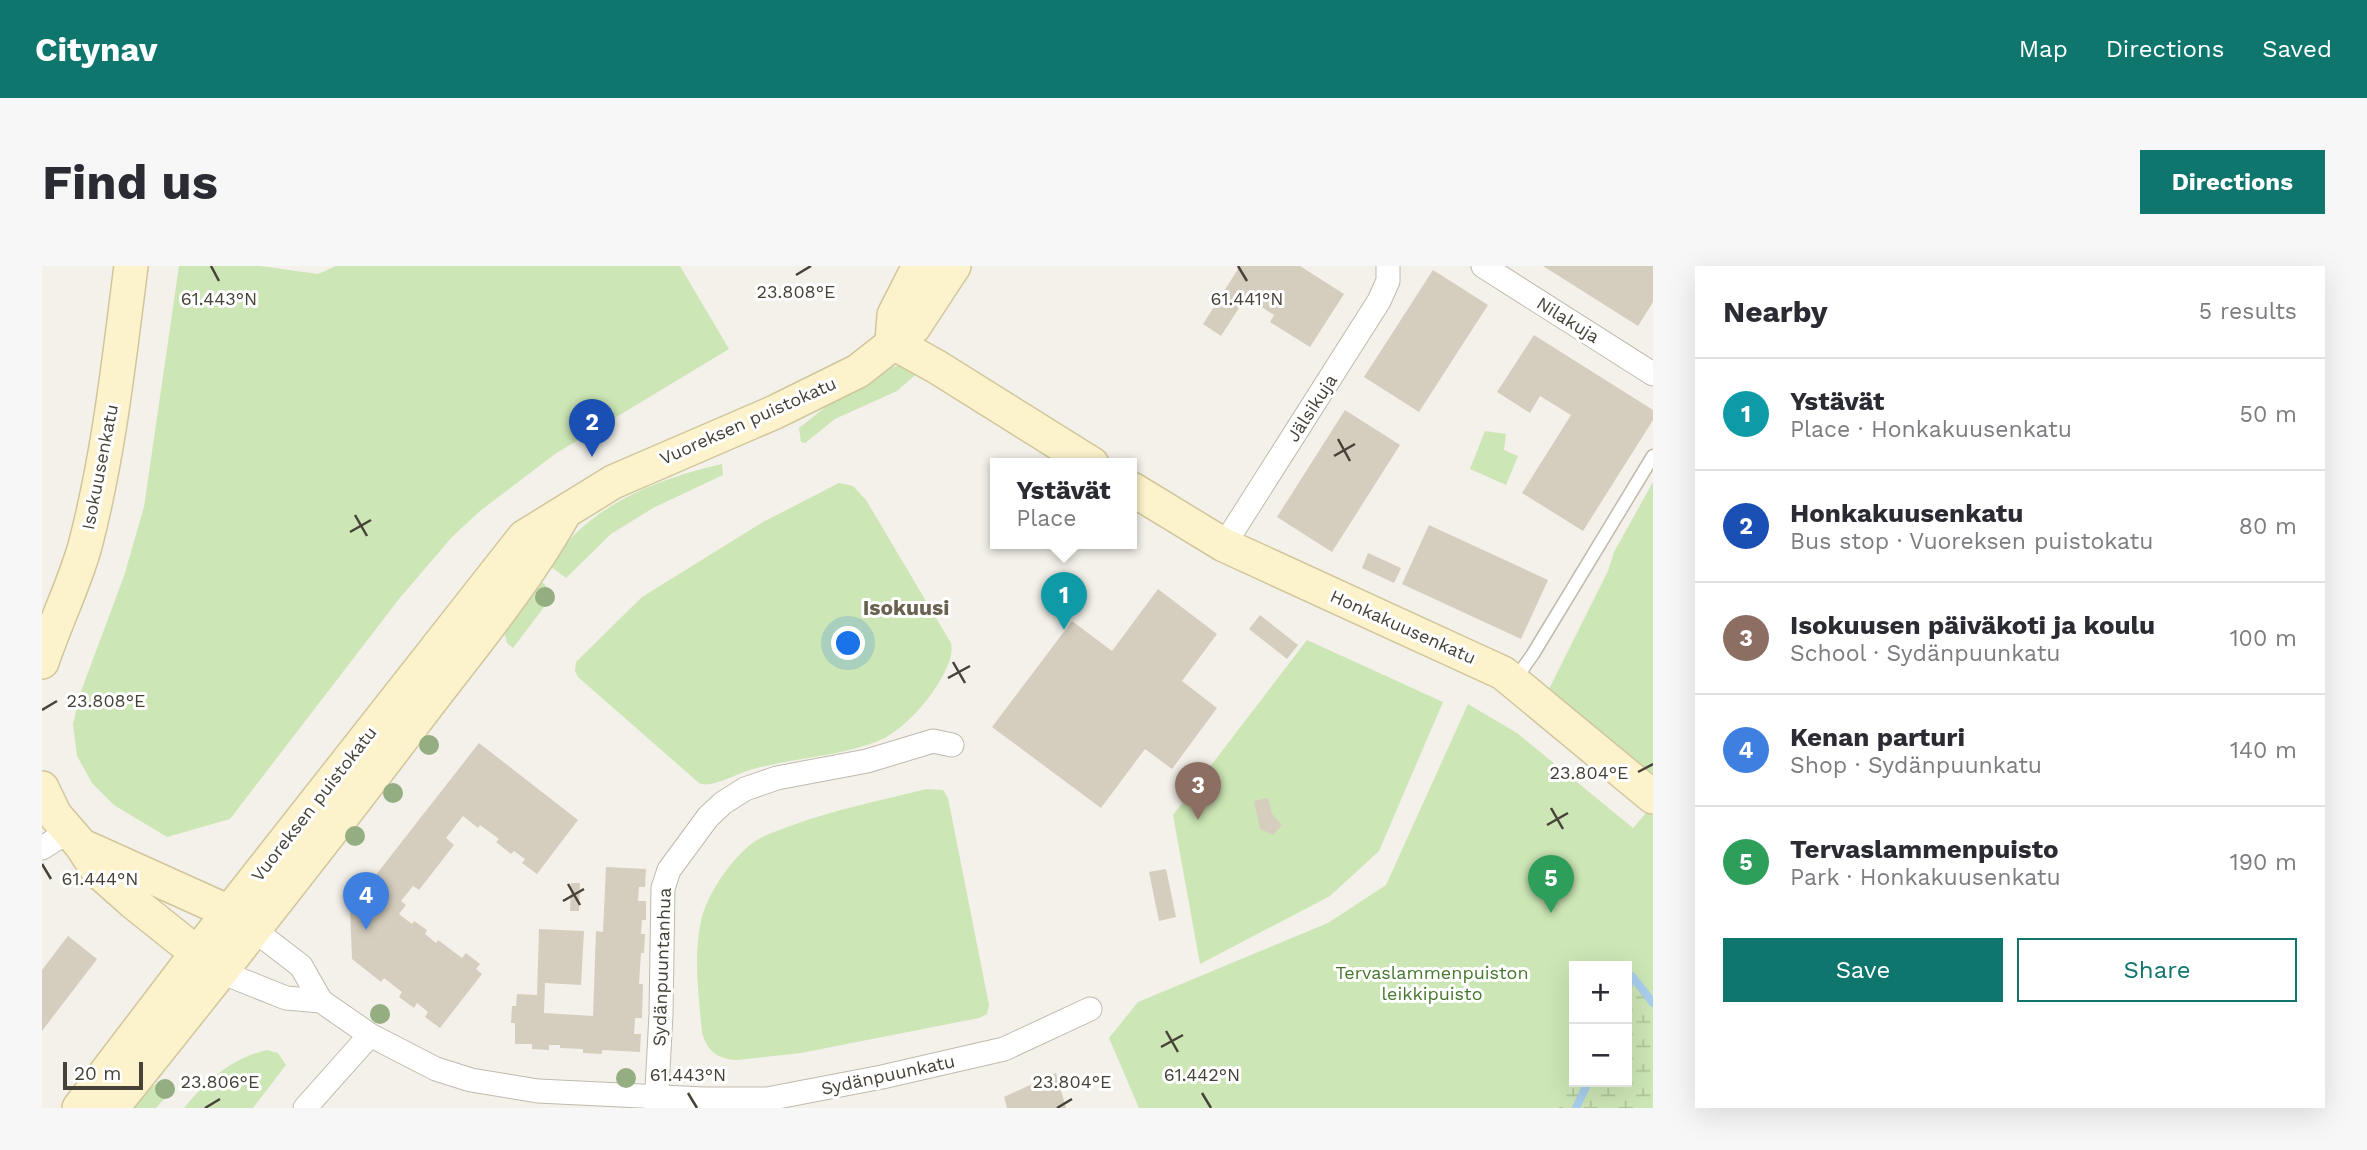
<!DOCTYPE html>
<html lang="en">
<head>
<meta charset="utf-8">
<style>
  :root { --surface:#fff; --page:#f7f7f7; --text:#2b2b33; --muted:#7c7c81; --line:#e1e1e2; --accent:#0f766e }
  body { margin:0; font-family:"Work Sans",sans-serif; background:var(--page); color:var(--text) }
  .controls { position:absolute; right:21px; bottom:21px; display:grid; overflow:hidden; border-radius:0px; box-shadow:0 7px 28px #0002 }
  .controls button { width:63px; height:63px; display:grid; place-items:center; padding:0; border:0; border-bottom:2px solid var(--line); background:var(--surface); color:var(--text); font:35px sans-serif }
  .scale { position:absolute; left:21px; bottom:18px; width:80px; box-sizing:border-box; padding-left:7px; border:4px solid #474238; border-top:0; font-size:19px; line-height:24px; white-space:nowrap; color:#474238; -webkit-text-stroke:5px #fff; paint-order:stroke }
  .you { position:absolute; left:807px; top:378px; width:24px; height:24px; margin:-18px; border:5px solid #fff; border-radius:50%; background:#1a73e8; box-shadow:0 0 0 10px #1a73e833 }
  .badge { display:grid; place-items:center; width:46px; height:46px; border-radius:50%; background:var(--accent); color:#fff; font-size:23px; font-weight:700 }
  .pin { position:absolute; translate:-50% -58px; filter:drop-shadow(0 2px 4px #0008) }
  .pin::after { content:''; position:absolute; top:37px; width:24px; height:21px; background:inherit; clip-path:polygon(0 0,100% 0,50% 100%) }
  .popup { position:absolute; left:948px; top:192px; width:147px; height:91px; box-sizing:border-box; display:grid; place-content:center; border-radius:0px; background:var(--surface); filter:drop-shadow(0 2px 5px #0005); font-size:23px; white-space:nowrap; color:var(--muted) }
  .popup b { font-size:26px; color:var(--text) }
  .popup::after { content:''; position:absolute; left:50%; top:100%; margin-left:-14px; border:14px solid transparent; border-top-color:var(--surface) }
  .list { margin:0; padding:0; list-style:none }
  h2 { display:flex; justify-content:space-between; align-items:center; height:91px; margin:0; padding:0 28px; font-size:30px }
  h2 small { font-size:23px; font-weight:400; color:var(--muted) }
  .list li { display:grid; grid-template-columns:46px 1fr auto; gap:21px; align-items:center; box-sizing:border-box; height:112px; padding:0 28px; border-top:2px solid var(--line) }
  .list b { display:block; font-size:26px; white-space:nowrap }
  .list p { margin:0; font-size:23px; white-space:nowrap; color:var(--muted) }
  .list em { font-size:23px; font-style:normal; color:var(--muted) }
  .actions { display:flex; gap:14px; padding:21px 28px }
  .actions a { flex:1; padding:16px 0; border:2px solid var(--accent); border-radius:0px; text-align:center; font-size:24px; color:var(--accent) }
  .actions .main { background:var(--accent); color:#fff }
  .map { position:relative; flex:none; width:1611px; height:842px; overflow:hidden; border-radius:0px }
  header { display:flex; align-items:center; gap:42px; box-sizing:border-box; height:98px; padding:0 35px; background:var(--accent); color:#fff }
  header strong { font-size:33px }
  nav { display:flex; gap:38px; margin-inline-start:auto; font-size:24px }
  .intro { display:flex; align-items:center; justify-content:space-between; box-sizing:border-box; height:168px; padding:0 42px }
  h1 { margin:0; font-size:49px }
  .button { padding:18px 32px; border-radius:0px; background:var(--accent); color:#fff; font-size:24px; font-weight:700 }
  main { display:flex; gap:42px; padding:0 42px }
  aside { flex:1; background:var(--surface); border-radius:0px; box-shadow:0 7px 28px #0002 }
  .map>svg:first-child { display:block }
</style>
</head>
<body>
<header>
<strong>Citynav</strong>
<nav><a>Map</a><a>Directions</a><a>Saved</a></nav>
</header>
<div class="intro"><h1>Find us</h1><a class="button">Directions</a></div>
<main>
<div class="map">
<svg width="1611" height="842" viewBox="0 0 1611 842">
  <defs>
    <pattern id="wetland-marsh" width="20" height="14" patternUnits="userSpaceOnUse" patternTransform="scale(1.75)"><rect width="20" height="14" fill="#cde6b5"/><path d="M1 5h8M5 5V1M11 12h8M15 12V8" fill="none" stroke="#b1c69c"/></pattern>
  </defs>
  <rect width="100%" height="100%" fill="#f4f1ea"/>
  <g fill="#cde6b5" fill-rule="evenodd">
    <polygon points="137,0 218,0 276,8 294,0 638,0 687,83 513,188 438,245 410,271 357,333 188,553 125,571 72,539 50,517 35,490 31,458 38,428 82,310 102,241"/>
    <path d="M862 99 878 105 855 125 793 153 763 177 759 176 757 162C782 143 831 100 862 99Z"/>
    <polygon points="1443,165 1464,168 1462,184 1476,190 1464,219 1428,203"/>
    <path d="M680 198 681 209 611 242 569 268 524 312 508 300C542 241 617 212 680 198Z"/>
    <polygon points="1611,216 1611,512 1506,425 1566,305 1572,286"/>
    <path d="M797 217 811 220 824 234 909 377C912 391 903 406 896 418 883 439 858 467 834 476 794 491 749 492 708 504 693 508 670 523 657 517L536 411 533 405 534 396 600 331 721 256Z"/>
    <polygon points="497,313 512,328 471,382 465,377 461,362"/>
    <polygon points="1265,374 1401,436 1337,585 1288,630 1158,698 1131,549"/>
    <path d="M1426 438 1475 467 1591 562 1611 539V842H1097L1067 772 1096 736 1286 657 1344 619ZM1532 700H1585V816H1532Z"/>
    <path d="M885 523 901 524 906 532 947 739 945 748 937 752 759 787 695 794C676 793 665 785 660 767 657 730 651 692 659 655 664 630 690 591 712 576 723 568 738 564 751 559 795 543 840 534 885 523Z"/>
    <path d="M225 784 236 787 244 799 211 842H142C164 815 190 792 225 784Z"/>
    <polygon points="123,813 126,815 125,830 114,842 85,842 101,826"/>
  </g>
  <polygon fill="url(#wetland-marsh)" points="1590,708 1604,714 1611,721 1611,842 1517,842 1532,796 1532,816 1585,816 1585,709"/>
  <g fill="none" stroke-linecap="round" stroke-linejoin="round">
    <g stroke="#a9ceed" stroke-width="8">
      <polyline points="1585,724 1590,710 1611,737"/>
      <polyline points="1534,842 1546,816"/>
    </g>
  </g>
  <g fill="#d5cebf">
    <polygon points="1198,0 1258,0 1302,28 1268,81 1228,56 1232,49 1204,31 1179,70 1161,58"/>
    <polygon points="1501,0 1611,0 1611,36 1596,60"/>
    <polygon points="1391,4 1446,39 1377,146 1322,111"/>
    <polygon points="1492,69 1611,144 1611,154 1541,265 1480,227 1529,149 1498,130 1488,147 1455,126"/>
    <polygon points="1303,144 1358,179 1290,286 1235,251"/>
    <polygon points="1387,259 1506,314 1479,373 1360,318"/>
    <polygon points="1326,287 1359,302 1352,317 1320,302"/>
    <polygon points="1116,323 1175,368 1140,415 1175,442 1130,503 1103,483 1059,542 950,461 1030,355 1070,385"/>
    <polygon points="1218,349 1256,379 1245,393 1207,363"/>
    <polygon points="437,477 536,554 495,608 480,597 483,593 472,585 469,588 454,576 457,573 438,559 436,562 421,550 404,572 412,579 377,624 371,620 359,635 364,639 357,648 370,658 372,655 385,664 383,668 394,677 396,674 420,692 424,687 438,698 434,703 440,708 398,762 383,751 386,746 375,737 372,742 357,731 360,726 342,712 339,716 310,693 308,642"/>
    <polygon points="1226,532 1230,548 1240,559 1231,569 1218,563 1212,535"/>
    <polygon points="564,601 604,603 603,621 597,621 596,635 604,635 604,654 600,654 599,668 603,668 602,687 599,687 597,718 601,718 600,752 593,752 592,768 599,768 598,786 560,784 560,788 541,787 541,783 518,782 518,779 507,779 507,784 490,783 490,778 473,778 473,757 469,757 470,740 474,740 475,728 495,729 497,663 542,665 539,719 503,717 502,747 551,750 554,665 561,666"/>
    <polygon points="1124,603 1134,651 1117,655 1107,606"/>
    <polygon points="529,617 538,617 537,645 528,645"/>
    <polygon points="26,670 55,693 0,765 0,704"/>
    <polygon points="1014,807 1024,842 965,842 962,831"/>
  </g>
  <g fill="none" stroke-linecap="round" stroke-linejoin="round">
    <defs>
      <polyline id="lane" points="1472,415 1491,388 1611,190"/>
      <g id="street">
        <polyline points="1441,0 1611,108"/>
        <polyline points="1182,279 1337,35 1346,15 1346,0"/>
        <polyline points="0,582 27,565"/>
        <polyline points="212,664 259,700 279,735 328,769 394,803 429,814 496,825 661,833 725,833 840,811 962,783 1048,743"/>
        <polyline points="179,706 244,732 279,735"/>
        <polyline points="263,842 328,769"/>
        <polyline points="614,842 619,748 621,622 627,604 666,551 681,537 703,523 735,512 825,495 891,475 910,479"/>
      </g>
      <g id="secondary">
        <polyline points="850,76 895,101 1050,198"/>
        <polyline points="850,76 852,49 877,0"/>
        <polyline points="1090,223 1182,279 1461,407 1611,531"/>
        <path d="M0 396C13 357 32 319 43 280 67 188 77 94 89 0"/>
        <polyline points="0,522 13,549 39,579 56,605 91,636 171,700"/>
        <polyline points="45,582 187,646 204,658"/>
        <polyline points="37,842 155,687 482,271 571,216 733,146 816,105 872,61 912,0"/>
        <path d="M70 842C172 715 273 588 371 458 422 390 478 325 520 251"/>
      </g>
    </defs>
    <use href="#lane" stroke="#bfbaac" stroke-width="15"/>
    <use href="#street" stroke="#bfbaac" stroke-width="25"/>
    <use href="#secondary" stroke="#d1c69b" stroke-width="36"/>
    <use href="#lane" stroke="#fff" stroke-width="12"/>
    <use href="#street" stroke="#fff" stroke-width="23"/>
    <use href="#secondary" stroke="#fcf3cc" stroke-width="33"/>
  </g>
  <g fill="#94ae82">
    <circle cx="503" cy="331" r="10"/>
    <circle cx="387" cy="479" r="10"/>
    <circle cx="351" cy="527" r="10"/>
    <circle cx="313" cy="570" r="10"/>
    <circle cx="338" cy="748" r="10"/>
    <circle cx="584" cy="812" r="10"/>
    <circle cx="123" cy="823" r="10"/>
  </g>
  <path fill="none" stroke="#474238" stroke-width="2.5" d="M169 0 177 15M1196 0 1205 15M754 9 769 0M1296 173 1308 195M1292 190 1313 178M313 249 325 270M308 266 329 254M911 396 923 417M906 412 928 400M0 444 15 435M1596 506 1611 498M1509 542 1521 563M1505 559 1526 547M0 598 9 613M526 618 538 639M521 635 542 623M1124 765 1136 786M1119 781 1141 769M646 827 655 842M1160 827 1169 842M163 842 178 833M1015 842 1030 833"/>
  <g text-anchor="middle" stroke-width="6" stroke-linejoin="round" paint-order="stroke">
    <g font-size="18" fill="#474238" stroke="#fff">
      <text transform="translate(1526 54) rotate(32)" y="6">Nilakuja</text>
      <text transform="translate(1270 142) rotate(-57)" y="6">Jälsikuja</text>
      <text transform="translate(706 155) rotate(-24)" y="6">Vuoreksen puistokatu</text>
      <text transform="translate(58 201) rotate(-79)" y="6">Isokuusenkatu</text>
      <text transform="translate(1361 361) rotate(24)" y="6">Honkakuusenkatu</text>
      <text transform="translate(272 538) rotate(-52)" y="6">Vuoreksen puistokatu</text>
      <text transform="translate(620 701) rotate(-88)" y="6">Sydänpuuntanhua</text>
      <text transform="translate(846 809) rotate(-12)" y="6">Sydänpuunkatu</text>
    </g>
    <g font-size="18" fill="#45772d" stroke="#fff">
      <text x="1390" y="713">Tervaslammenpuiston<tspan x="1390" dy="21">leikkipuisto</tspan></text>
    </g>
    <g font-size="21" font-weight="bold" fill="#6a6150" stroke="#fff">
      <text x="864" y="349">Isokuusi</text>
    </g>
  </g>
  <g font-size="18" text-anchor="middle" fill="#474238" stroke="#fff" stroke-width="6" stroke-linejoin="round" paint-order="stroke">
    <text x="754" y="32">23.808°E</text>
    <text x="1205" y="39">61.441°N</text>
    <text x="177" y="39">61.443°N</text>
    <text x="64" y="441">23.808°E</text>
    <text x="1547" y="513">23.804°E</text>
    <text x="58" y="619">61.444°N</text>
    <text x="646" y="815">61.443°N</text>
    <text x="1160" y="815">61.442°N</text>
    <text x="178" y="822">23.806°E</text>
    <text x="1030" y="822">23.804°E</text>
  </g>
</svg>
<div class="controls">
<button>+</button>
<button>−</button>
</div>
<div class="scale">20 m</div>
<div class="you"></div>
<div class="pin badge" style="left:1022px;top:364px;background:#0f9aa8">1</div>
<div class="popup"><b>Ystävät</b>Place</div>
<div class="pin badge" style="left:550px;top:191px;background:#1a4fb4">2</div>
<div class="pin badge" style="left:1156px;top:554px;background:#8d6e63">3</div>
<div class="pin badge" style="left:324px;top:664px;background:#3f7fe0">4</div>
<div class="pin badge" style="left:1509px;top:647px;background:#2e9e5b">5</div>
</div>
<aside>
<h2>Nearby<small>5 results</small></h2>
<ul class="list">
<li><span class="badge" style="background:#0f9aa8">1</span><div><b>Ystävät</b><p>Place · Honkakuusenkatu</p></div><em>50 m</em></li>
<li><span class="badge" style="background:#1a4fb4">2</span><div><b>Honkakuusenkatu</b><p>Bus stop · Vuoreksen puistokatu</p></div><em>80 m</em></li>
<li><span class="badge" style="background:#8d6e63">3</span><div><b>Isokuusen päiväkoti ja koulu</b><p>School · Sydänpuunkatu</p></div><em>100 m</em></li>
<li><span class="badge" style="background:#3f7fe0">4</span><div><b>Kenan parturi</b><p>Shop · Sydänpuunkatu</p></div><em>140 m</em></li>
<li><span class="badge" style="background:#2e9e5b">5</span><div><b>Tervaslammenpuisto</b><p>Park · Honkakuusenkatu</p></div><em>190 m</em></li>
</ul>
<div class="actions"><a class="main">Save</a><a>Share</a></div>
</aside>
</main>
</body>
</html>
